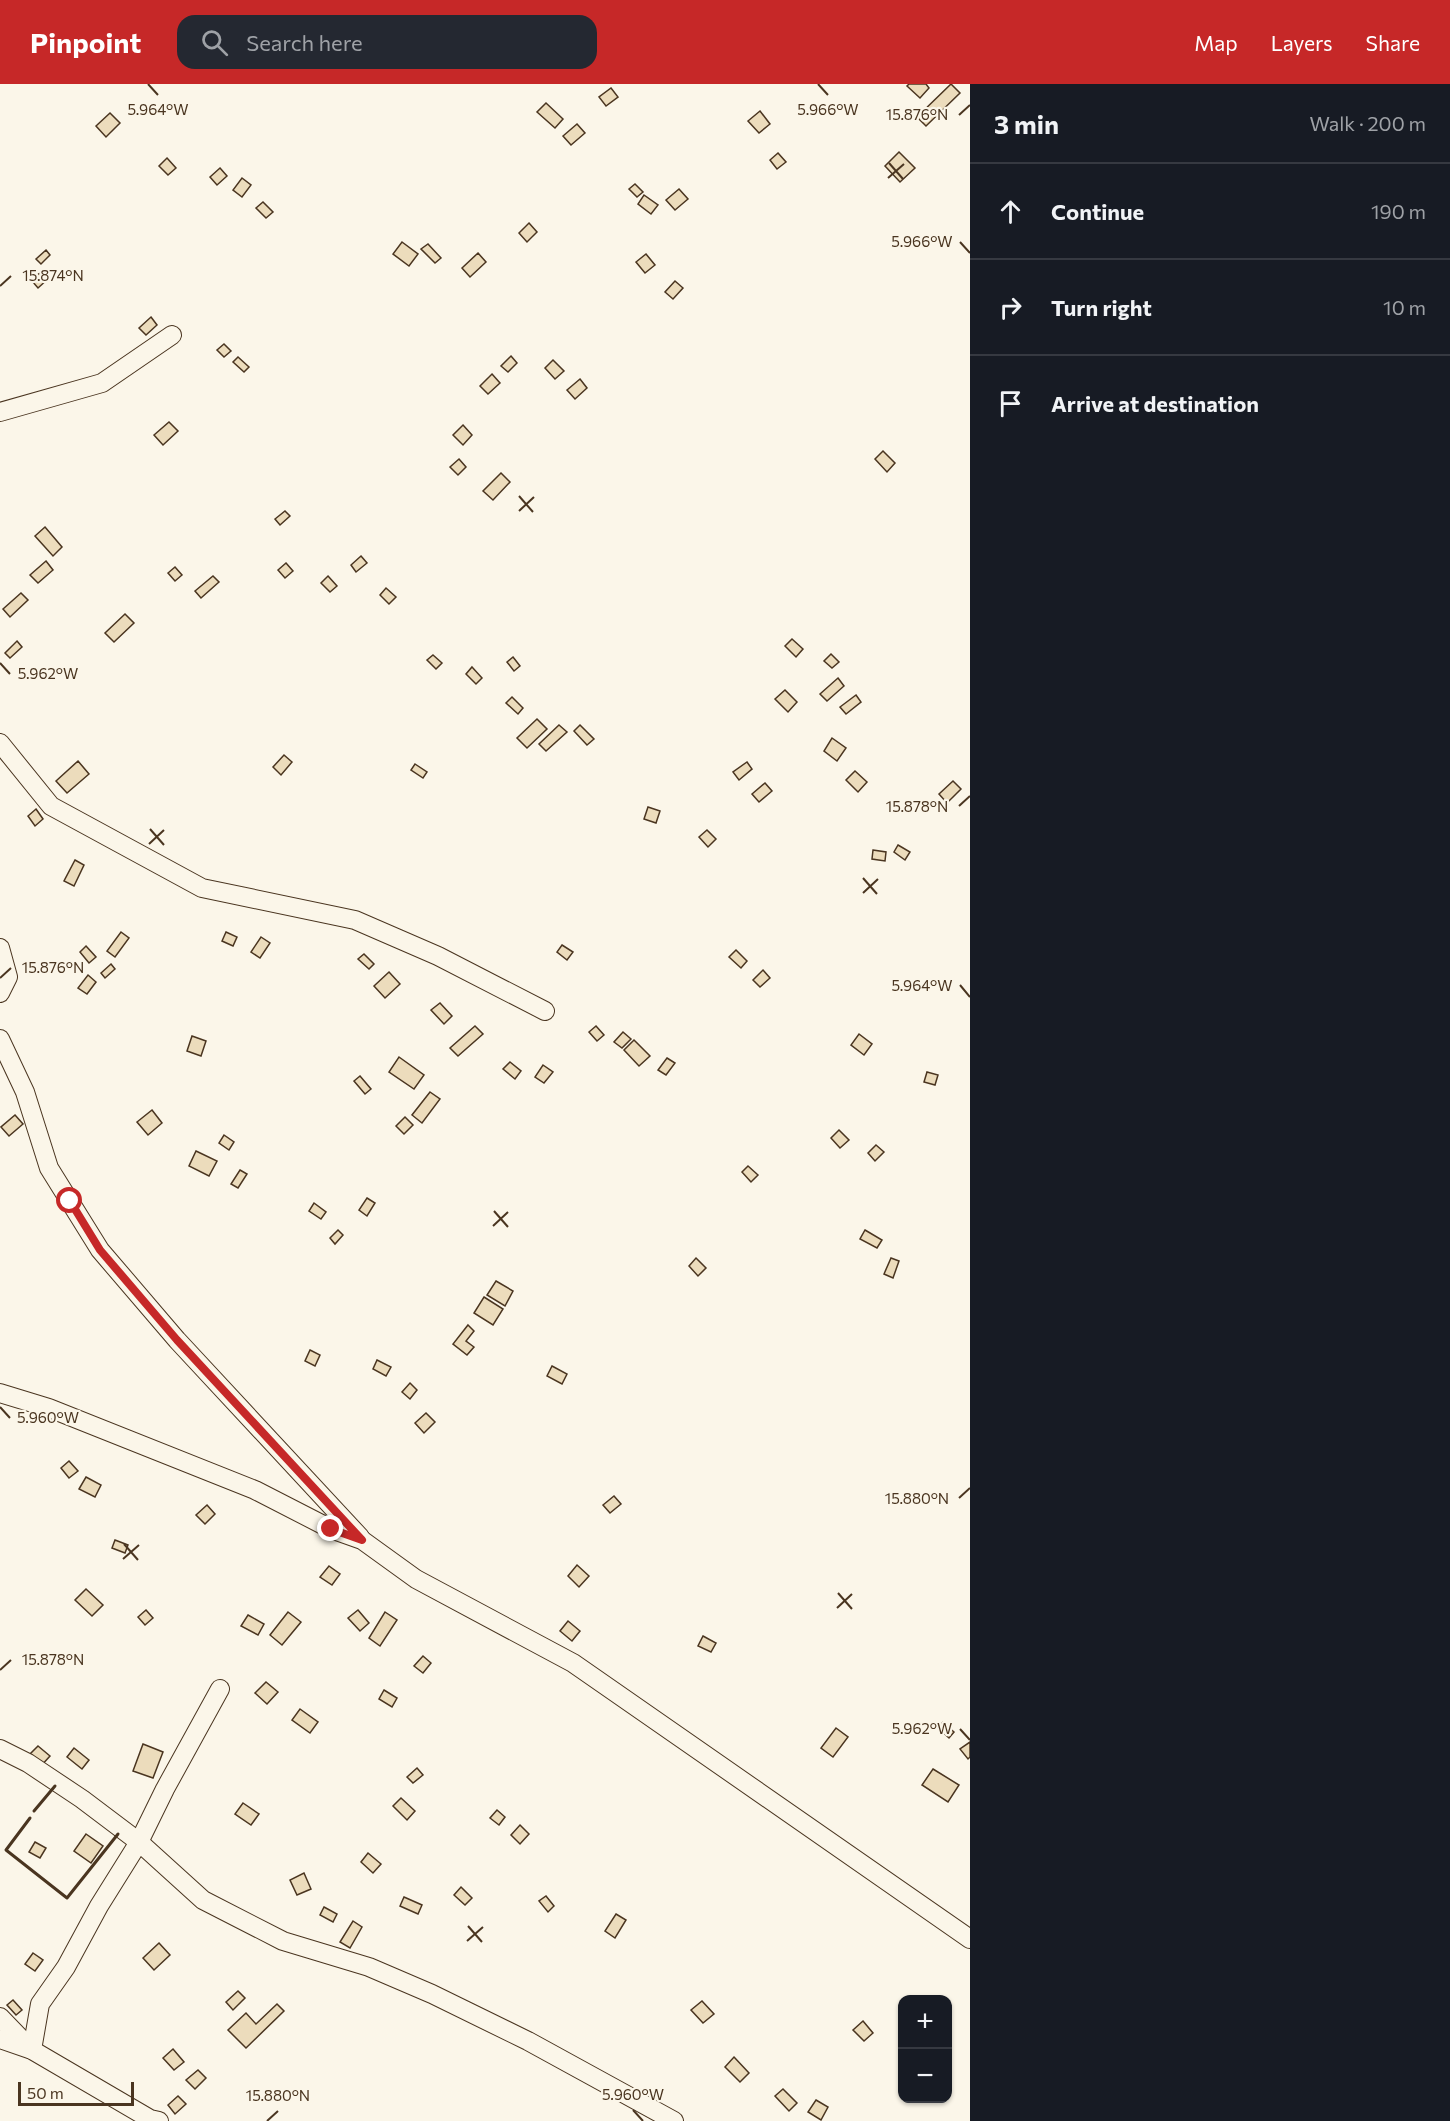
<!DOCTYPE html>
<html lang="en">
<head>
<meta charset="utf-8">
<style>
  :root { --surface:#171b24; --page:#242831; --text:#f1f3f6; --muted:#9ea1a6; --line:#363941; --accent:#c62828 }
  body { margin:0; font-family:Commissioner,sans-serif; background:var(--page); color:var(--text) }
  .controls { position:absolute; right:18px; bottom:18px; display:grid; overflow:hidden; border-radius:12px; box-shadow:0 2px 4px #0004 }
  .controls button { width:54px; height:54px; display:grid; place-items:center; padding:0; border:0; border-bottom:2px solid var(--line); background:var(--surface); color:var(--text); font:30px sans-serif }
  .scale { position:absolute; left:18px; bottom:15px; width:116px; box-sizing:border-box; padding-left:6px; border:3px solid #4a3520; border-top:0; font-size:16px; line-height:21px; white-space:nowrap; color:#4a3520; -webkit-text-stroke:4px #fbf6e9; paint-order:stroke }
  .stop { position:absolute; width:18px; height:18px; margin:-14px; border:4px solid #c62828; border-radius:50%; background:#fff }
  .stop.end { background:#c62828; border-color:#fff; box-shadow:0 2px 6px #0008 }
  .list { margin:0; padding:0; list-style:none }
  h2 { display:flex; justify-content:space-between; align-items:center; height:78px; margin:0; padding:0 24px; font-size:26px }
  h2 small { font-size:20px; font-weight:400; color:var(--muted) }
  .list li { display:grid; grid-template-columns:39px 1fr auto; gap:18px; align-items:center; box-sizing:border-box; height:96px; padding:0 24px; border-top:2px solid var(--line) }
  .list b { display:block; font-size:22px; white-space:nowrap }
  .list em { font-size:20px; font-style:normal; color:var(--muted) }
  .icon { flex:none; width:33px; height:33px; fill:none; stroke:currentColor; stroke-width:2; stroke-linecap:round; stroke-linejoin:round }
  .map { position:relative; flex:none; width:970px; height:2037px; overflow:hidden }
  header { display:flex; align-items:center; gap:36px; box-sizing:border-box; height:84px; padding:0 30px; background:var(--accent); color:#fff }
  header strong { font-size:28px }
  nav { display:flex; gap:33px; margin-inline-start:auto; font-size:21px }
  .search { width:420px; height:54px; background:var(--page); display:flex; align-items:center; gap:15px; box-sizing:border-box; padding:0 21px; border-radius:18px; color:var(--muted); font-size:22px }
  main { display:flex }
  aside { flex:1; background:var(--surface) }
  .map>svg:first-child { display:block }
</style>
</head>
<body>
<header>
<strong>Pinpoint</strong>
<div class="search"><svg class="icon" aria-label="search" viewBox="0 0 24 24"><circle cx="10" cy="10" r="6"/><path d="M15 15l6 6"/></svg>Search here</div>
<nav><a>Map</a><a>Layers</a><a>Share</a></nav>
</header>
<main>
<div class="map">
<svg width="970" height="2037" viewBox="0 0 970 2037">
  <rect width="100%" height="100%" fill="#fbf6e9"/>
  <g fill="#ecdcbc" stroke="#4a3520" stroke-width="1.5">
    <polygon points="909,0 926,0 929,4 920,14 907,2"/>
    <polygon points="951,0 960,9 926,42 917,33"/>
    <polygon points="611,4 618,13 606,22 599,13"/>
    <polygon points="546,19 563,35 555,44 537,28"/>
    <polygon points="760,27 770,40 759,49 748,37"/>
    <polygon points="110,29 120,39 106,53 96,42"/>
    <polygon points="577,40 585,49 571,61 563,52"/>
    <polygon points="899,68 915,84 900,98 885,82"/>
    <polygon points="778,69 786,78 777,85 770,76"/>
    <polygon points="167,74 176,84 168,91 159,82"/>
    <polygon points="220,84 227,92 217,101 210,93"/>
    <polygon points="242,94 251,101 242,113 233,106"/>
    <polygon points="635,100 643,108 637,113 629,105"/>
    <polygon points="679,105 688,115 675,126 666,116"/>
    <polygon points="644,111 658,121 651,130 638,120"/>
    <polygon points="263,118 273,128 266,134 256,124"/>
    <polygon points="529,139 537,148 527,158 519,149"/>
    <polygon points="402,158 418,170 409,182 393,170"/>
    <polygon points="428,160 441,174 435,179 421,165"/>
    <polygon points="46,166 50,171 41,180 36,175"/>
    <polygon points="478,169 486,178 470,193 462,184"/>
    <polygon points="646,170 655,181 645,189 636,178"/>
    <polygon points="33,186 37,191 43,187 49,194 38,204 27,191"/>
    <polygon points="675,197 683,204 673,215 665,208"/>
    <polygon points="151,233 157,241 146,251 139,244"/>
    <polygon points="224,260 231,267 224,273 217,266"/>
    <polygon points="511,272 517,279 508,288 501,282"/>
    <polygon points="238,273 249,283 244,288 233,278"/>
    <polygon points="553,276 564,287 555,295 545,284"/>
    <polygon points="492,290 500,299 488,310 480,302"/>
    <polygon points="580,295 587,304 575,315 567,306"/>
    <polygon points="169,338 178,347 163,361 154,351"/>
    <polygon points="463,341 472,351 463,361 453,351"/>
    <polygon points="883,367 895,379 887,388 875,375"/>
    <polygon points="459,375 466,383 458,391 450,383"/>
    <polygon points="501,389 510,398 493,416 483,407"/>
    <polygon points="285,427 290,432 280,441 275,435"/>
    <polygon points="45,443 62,463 53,472 35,452"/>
    <polygon points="361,472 367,479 356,488 351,481"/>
    <polygon points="46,477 53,486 38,499 30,491"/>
    <polygon points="286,479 293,487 285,494 278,486"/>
    <polygon points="175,483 182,491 175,497 168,489"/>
    <polygon points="213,492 219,498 201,514 195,507"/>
    <polygon points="328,492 337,502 330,508 321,499"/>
    <polygon points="386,504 396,513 389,520 380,511"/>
    <polygon points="21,509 28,516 10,533 3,525"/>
    <polygon points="125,530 134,539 114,558 105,549"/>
    <polygon points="792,555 803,565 796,573 785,562"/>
    <polygon points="17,557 22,563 10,574 5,569"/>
    <polygon points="831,570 839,578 832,584 824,577"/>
    <polygon points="433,571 442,579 436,585 427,576"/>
    <polygon points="513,573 520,582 514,587 507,578"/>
    <polygon points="472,583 482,594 476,600 466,590"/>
    <polygon points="838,594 844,602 827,617 820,610"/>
    <polygon points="785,606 797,618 788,628 775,615"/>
    <polygon points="856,611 861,618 846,630 840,623"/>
    <polygon points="512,613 523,624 518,630 506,619"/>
    <polygon points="537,635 547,645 527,664 517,654"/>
    <polygon points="559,641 567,648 546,667 539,660"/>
    <polygon points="580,641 594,655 587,661 574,647"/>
    <polygon points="832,654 846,664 837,677 824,667"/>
    <polygon points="284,671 292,678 281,691 273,683"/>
    <polygon points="78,677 89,690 67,709 56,697"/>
    <polygon points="747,678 752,685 739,696 733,688"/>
    <polygon points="415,680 427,688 423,694 411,686"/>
    <polygon points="855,687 867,698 858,708 846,696"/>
    <polygon points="953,697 961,705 947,719 939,710"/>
    <polygon points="765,699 772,707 759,718 752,710"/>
    <polygon points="648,723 660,727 656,739 644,735"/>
    <polygon points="36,725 43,735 35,742 28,732"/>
    <polygon points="707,746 716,755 708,763 699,753"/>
    <polygon points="898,761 910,768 905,776 894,768"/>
    <polygon points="873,766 886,768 885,777 872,775"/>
    <polygon points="75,776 84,781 74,802 64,797"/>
    <polygon points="121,848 129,854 115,873 107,867"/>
    <polygon points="226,848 237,853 233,862 222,857"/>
    <polygon points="261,853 270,859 260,874 251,868"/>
    <polygon points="562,861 573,868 567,876 557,868"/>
    <polygon points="86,862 96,873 89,879 80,868"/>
    <polygon points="736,866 747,877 741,884 729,873"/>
    <polygon points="364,870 374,880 369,885 358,875"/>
    <polygon points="111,880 115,885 105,894 101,889"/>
    <polygon points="763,886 770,894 760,903 753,896"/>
    <polygon points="389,888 400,900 385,914 374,902"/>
    <polygon points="88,891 96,898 87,910 78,904"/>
    <polygon points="440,919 452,932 444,940 431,926"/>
    <polygon points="475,942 483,950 458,972 450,964"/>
    <polygon points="596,942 604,951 597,957 589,948"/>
    <polygon points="623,948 631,955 622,964 614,958"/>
    <polygon points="859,950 872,960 864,971 851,961"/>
    <polygon points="192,952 206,957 201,972 187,967"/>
    <polygon points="634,956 650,972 639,982 624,966"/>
    <polygon points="399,973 424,991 414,1005 389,988"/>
    <polygon points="667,974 675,979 666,991 658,986"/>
    <polygon points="510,978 521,987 515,995 503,985"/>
    <polygon points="543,981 553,988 544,999 535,993"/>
    <polygon points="927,988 938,991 935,1001 924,998"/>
    <polygon points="360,992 371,1005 365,1010 354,997"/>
    <polygon points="430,1008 440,1015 422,1039 412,1031"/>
    <polygon points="152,1026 162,1039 148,1051 137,1038"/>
    <polygon points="15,1031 23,1040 9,1052 1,1043"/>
    <polygon points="405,1033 413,1041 404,1050 396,1042"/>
    <polygon points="839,1046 849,1056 840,1064 831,1054"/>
    <polygon points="224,1051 234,1058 229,1066 219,1059"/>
    <polygon points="876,1061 884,1068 875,1077 868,1069"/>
    <polygon points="196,1067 217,1077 209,1092 189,1082"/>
    <polygon points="748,1082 758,1091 751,1098 742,1088"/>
    <polygon points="240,1086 247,1090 238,1104 231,1100"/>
    <polygon points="367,1114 375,1119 367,1132 359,1126"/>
    <polygon points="314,1119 326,1128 321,1135 309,1127"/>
    <polygon points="338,1146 343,1151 335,1160 330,1154"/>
    <polygon points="865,1146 882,1156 877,1164 860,1155"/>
    <polygon points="696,1174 706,1184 698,1192 689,1182"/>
    <polygon points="891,1174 899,1177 893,1194 884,1190"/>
    <polygon points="496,1197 513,1207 505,1222 487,1211"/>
    <polygon points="484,1213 503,1225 493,1241 474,1229"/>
    <polygon points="468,1241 474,1247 466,1257 474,1263 467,1271 453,1260"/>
    <polygon points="310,1266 320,1271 315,1282 305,1277"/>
    <polygon points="377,1276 391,1283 386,1292 373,1285"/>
    <polygon points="552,1282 567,1290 562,1300 547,1292"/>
    <polygon points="410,1299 417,1306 410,1315 402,1308"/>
    <polygon points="426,1329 435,1338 424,1349 415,1339"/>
    <polygon points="69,1377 78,1387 69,1394 61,1384"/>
    <polygon points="86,1393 101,1401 95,1413 79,1405"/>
    <polygon points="614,1412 621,1420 610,1429 603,1421"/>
    <polygon points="207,1421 215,1430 205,1440 196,1431"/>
    <polygon points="115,1456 128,1461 125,1469 112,1464"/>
    <polygon points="577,1481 589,1492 579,1503 568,1492"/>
    <polygon points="329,1482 340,1490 332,1501 320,1493"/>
    <polygon points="86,1505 103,1521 92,1532 75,1516"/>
    <polygon points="146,1526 153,1534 145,1541 138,1533"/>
    <polygon points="358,1526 369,1539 360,1547 348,1534"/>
    <polygon points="288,1528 301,1538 282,1561 270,1551"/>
    <polygon points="385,1528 397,1536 380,1562 369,1554"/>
    <polygon points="248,1531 264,1540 258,1551 241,1542"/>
    <polygon points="568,1537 580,1547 572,1557 560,1547"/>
    <polygon points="703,1552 716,1559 711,1568 698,1562"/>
    <polygon points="423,1572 431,1579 423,1589 414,1582"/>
    <polygon points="266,1598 278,1608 267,1620 255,1609"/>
    <polygon points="384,1606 397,1614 392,1623 379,1615"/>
    <polygon points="300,1625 318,1638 310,1649 292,1636"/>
    <polygon points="943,1638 954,1648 949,1654 938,1644"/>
    <polygon points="836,1644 848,1653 833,1673 821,1664"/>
    <polygon points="970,1658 970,1673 968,1675 960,1665"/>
    <polygon points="143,1660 163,1668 153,1694 133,1687"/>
    <polygon points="38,1662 50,1672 40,1683 28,1672"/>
    <polygon points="74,1664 89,1676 82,1685 67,1673"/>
    <polygon points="417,1684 423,1691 413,1699 407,1693"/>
    <polygon points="933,1685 959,1701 948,1718 922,1701"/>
    <polygon points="401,1714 415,1727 407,1736 393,1722"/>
    <polygon points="243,1719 259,1730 251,1741 235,1730"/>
    <polygon points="497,1726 505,1733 499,1741 490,1734"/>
    <polygon points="520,1741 529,1750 520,1760 511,1751"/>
    <polygon points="86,1750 103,1762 91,1779 74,1767"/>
    <polygon points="35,1758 46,1764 40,1774 29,1768"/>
    <polygon points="368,1769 381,1780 373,1789 361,1778"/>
    <polygon points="304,1789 311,1805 297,1811 290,1796"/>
    <polygon points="461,1803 472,1814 465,1821 454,1811"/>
    <polygon points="546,1812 554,1822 548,1828 539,1817"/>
    <polygon points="404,1813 422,1821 418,1830 400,1822"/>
    <polygon points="324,1823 337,1830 333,1838 320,1831"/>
    <polygon points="616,1830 626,1836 615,1854 605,1847"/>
    <polygon points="353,1837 362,1843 350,1864 340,1858"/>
    <polygon points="159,1859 170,1871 154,1886 143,1874"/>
    <polygon points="33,1869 43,1876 35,1887 25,1880"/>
    <polygon points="238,1907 245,1914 233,1926 226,1918"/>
    <polygon points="13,1916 22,1926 16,1931 7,1921"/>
    <polygon points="702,1917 714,1930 703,1939 691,1926"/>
    <polygon points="277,1920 284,1927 246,1964 228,1946 246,1929 256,1940"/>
    <polygon points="863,1937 873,1949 864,1957 853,1946"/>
    <polygon points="173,1965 184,1978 174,1986 163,1974"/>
    <polygon points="734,1973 749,1989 740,1998 725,1983"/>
    <polygon points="198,1986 206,1994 195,2005 186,1996"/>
    <polygon points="783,2005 797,2019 789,2027 775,2012"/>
    <polygon points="178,2012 186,2020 175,2030 168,2021"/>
    <polygon points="816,2016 828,2023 821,2036 808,2028"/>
  </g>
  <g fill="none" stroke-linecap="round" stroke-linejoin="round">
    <defs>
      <g id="minor">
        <polyline points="0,328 102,299 172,251"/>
        <polyline points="0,659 51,722 202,804 355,836 438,872 545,927"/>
        <polyline points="0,864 8,893 0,909"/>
        <polyline points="0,955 25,1008 49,1084 100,1166 177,1256 360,1453"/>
        <polyline points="0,1309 49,1324 255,1406 331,1445 362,1456 416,1495 573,1579 970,1855"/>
        <polyline points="0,1665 28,1679 82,1715 139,1758 203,1816 283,1857 369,1883 432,1910 528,1957 674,2037"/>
        <polyline points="0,1933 28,1962"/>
        <polyline points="0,1955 32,1966 150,2035 159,2037"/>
        <polyline points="32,1966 40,1920 66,1883 99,1822 139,1758 165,1705 220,1605"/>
      </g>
    </defs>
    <use href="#minor" stroke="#4a3520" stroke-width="20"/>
    <use href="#minor" stroke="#fbf6e9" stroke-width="18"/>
    <g stroke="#4a3520" stroke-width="3">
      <polyline points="34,1727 55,1702"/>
      <polyline points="30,1734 6,1766 67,1814 118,1750"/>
    </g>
  </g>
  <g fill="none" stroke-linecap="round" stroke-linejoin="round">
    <polyline stroke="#c62828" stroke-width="8" points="70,1117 100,1166 177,1256 362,1456 331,1445"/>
  </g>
  <path fill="none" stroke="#4a3520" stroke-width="2" d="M148 0 158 11M818 0 828 11M959 31 970 21M889 79 903 95M888 94 904 80M960 158 970 169M0 202 11 192M519 412 533 428M519 427 534 413M0 579 10 590M959 722 970 712M150 745 164 761M149 760 164 746M863 794 877 810M863 809 878 795M0 894 11 884M960 901 970 913M494 1127 508 1143M493 1142 508 1128M0 1323 10 1334M959 1414 970 1404M124 1460 138 1476M123 1475 139 1461M838 1509 852 1525M837 1524 852 1510M0 1586 11 1576M960 1645 970 1656M468 1842 482 1858M467 1857 483 1843M633 2026 643 2037M267 2037 278 2027"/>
  <g font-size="15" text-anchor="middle" fill="#4a3520" stroke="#fbf6e9" stroke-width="4.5" stroke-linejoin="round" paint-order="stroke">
    <text x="158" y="31">5.964°W</text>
    <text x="828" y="31">5.966°W</text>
    <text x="917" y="36">15.876°N</text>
    <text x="922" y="163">5.966°W</text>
    <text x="53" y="197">15.874°N</text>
    <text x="48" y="595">5.962°W</text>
    <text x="917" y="728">15.878°N</text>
    <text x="53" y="889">15.876°N</text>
    <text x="922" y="907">5.964°W</text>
    <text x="48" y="1339">5.960°W</text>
    <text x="917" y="1420">15.880°N</text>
    <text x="53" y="1581">15.878°N</text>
    <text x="922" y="1650">5.962°W</text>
    <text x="633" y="2016">5.960°W</text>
    <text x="278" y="2017">15.880°N</text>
  </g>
</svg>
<div class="controls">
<button>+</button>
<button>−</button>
</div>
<div class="scale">50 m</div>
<div class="stop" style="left:70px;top:1117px"></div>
<div class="stop end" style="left:331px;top:1445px"></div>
</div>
<aside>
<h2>3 min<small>Walk · 200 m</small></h2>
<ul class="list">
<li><svg class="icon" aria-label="ahead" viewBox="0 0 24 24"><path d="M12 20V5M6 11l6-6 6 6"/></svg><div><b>Continue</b></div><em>190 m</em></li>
<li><svg class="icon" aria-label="right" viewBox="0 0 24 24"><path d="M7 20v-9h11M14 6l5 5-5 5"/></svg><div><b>Turn right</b></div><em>10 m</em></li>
<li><svg class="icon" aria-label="arrive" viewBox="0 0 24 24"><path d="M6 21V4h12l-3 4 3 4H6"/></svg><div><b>Arrive at destination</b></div></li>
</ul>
</aside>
</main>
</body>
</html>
